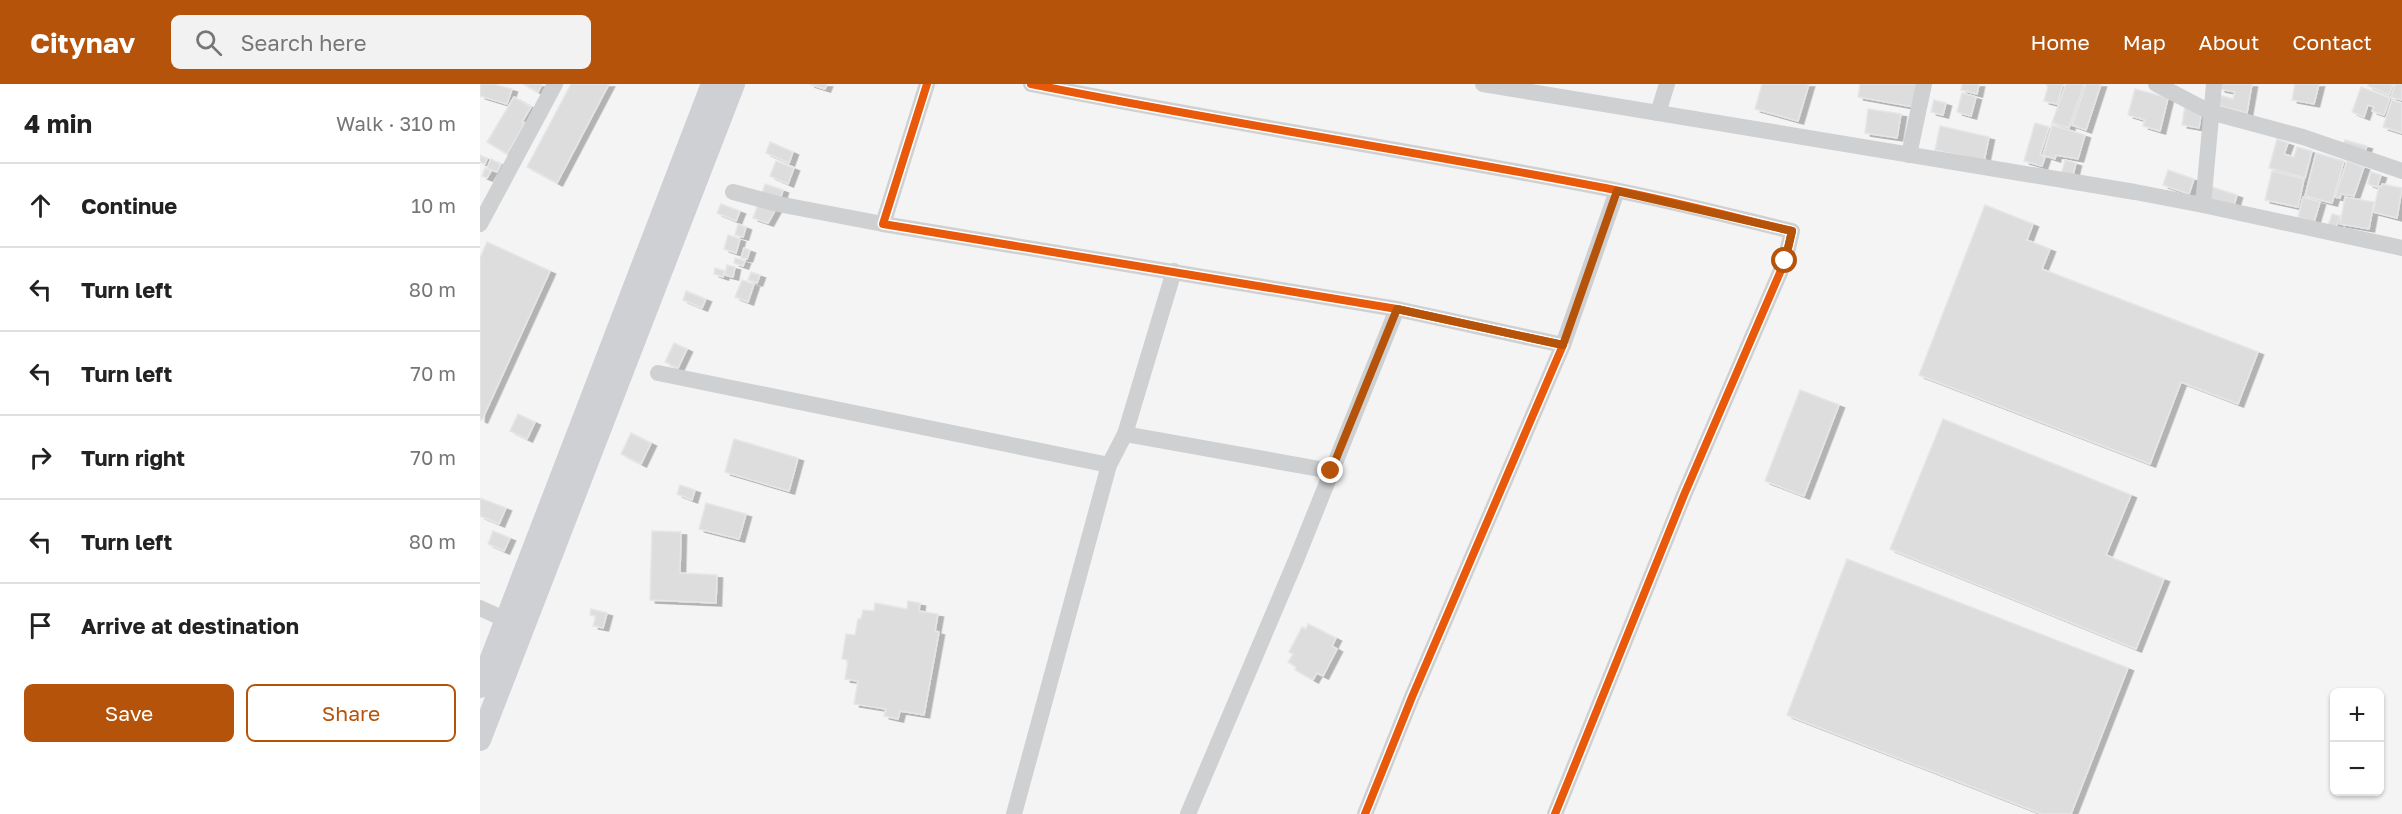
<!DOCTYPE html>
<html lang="en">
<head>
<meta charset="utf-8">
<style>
  :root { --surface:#fff; --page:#f2f2f2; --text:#222; --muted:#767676; --line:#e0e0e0; --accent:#b45309 }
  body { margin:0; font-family:"Golos Text",sans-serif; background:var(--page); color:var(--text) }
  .controls { position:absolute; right:18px; bottom:18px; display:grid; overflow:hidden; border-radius:9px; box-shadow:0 2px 4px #0004 }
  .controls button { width:54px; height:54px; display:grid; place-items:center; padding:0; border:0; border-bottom:2px solid var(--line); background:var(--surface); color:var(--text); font:30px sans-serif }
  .stop { position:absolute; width:18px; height:18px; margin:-14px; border:4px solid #b45309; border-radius:50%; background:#fff }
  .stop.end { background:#b45309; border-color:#fff; box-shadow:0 2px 6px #0008 }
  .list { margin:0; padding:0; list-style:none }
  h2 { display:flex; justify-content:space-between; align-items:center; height:78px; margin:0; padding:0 24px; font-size:26px }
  h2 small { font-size:20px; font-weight:400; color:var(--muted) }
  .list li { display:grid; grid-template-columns:39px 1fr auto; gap:18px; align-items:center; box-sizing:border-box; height:84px; padding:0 24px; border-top:2px solid var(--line) }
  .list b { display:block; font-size:22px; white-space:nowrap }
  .list em { font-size:20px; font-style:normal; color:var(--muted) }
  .actions { display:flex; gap:12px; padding:18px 24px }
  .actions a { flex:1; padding:14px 0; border:2px solid var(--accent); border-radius:9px; text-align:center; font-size:21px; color:var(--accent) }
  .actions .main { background:var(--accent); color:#fff }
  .icon { flex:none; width:33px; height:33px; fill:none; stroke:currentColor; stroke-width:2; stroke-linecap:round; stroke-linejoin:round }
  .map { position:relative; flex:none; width:1922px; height:730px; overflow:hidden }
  header { display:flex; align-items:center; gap:36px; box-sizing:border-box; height:84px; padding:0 30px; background:var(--accent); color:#fff }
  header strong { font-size:28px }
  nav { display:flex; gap:33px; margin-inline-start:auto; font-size:21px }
  .search { width:420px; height:54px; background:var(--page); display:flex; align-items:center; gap:15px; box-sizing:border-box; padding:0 21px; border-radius:9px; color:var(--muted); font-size:22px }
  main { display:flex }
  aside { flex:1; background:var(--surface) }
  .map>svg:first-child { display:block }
</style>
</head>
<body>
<header>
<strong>Citynav</strong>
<div class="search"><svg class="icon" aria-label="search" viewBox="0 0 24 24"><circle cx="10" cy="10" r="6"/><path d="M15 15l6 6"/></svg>Search here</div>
<nav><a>Home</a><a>Map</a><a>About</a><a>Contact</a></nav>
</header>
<main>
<aside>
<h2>4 min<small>Walk · 310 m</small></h2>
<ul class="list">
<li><svg class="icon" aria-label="ahead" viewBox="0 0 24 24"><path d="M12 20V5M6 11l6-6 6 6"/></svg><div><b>Continue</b></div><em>10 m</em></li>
<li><svg class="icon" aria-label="left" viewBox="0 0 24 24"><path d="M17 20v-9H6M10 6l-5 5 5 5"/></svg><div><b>Turn left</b></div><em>80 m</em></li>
<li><svg class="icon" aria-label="left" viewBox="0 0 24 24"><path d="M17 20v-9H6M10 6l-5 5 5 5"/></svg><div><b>Turn left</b></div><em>70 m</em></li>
<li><svg class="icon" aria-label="right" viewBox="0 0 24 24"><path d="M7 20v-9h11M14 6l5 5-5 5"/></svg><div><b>Turn right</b></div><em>70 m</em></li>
<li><svg class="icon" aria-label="left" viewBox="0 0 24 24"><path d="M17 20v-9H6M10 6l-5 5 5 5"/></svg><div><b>Turn left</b></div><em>80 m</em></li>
<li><svg class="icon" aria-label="arrive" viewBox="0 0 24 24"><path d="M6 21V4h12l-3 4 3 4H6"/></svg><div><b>Arrive at destination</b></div></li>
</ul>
<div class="actions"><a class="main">Save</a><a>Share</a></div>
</aside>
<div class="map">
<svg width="1922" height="730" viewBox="0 0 1922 730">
  <defs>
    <filter id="shadow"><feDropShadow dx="5.5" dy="3" stdDeviation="0" flood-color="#0004"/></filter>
  </defs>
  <rect width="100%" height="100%" fill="#f4f4f4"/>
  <g fill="#ddddde" stroke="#e5e6e7" stroke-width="1.5" filter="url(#shadow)">
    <polygon points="0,0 13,0 32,5 27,20 0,12"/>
    <polygon points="43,0 62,0 58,8"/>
    <polygon points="91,0 129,0 77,99 47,83"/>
    <polygon points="329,0 347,0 345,5"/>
    <polygon points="1282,0 1329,0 1318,37 1275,25"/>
    <polygon points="1380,0 1437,0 1433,23 1378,13"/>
    <polygon points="1482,0 1499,0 1497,10 1481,6"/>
    <polygon points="1566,0 1583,0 1577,20 1564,17 1568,3"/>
    <polygon points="1586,0 1604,0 1589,44 1572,39"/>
    <polygon points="1606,0 1621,0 1606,46 1592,41"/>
    <polygon points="1738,0 1772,0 1767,29 1737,21 1739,11 1753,15 1755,8 1740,5"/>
    <polygon points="1815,0 1839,0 1834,20 1812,16"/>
    <polygon points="1889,0 1913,0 1909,11 1888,2"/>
    <polygon points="1915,0 1922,0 1922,16 1911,13"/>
    <polygon points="1881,3 1910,14 1904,31 1892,27 1894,23 1888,21 1884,33 1872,28"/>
    <polygon points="1655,5 1688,14 1680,47 1663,42 1665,36 1648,31"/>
    <polygon points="1482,9 1496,13 1491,32 1477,28"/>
    <polygon points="34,13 51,23 42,38 45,39 27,70 7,58"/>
    <polygon points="1454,16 1466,19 1463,31 1451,28"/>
    <polygon points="1912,16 1922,19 1922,49 1903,43"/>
    <polygon points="1705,21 1722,24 1719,44 1702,41"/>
    <polygon points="1388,25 1421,30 1417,54 1385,49"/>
    <polygon points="1555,39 1569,43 1560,71 1565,73 1562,82 1544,77"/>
    <polygon points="1572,41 1605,51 1598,75 1576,71 1575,75 1563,71"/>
    <polygon points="1460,42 1509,53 1504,77 1455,66"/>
    <polygon points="1797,55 1808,59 1804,70 1814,73 1817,63 1832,67 1825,94 1789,84"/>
    <polygon points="1865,56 1887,62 1884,69 1863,63"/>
    <polygon points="290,58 313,68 309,79 286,69"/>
    <polygon points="1836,69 1864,77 1852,119 1825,112"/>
    <polygon points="0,71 7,75 5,80 0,78"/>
    <polygon points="11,75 21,80 17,88 7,84"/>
    <polygon points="1585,76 1596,79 1592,95 1581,91"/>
    <polygon points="296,77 314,84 308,100 290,92"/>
    <polygon points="1867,77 1884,83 1874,112 1861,110 1860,114 1855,113"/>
    <polygon points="5,84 11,87 7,94 2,92"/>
    <polygon points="1688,86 1714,95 1709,110 1683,101"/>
    <polygon points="1792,87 1824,95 1818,123 1785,116"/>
    <polygon points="1891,88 1901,91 1897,103 1888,100"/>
    <polygon points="285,100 303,106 300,116 282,110"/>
    <polygon points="1902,100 1922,104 1917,134 1893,128 1899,102 1901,103"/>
    <polygon points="1732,103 1757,111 1753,125 1728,117"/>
    <polygon points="1823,113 1840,118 1834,138 1818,133"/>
    <polygon points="1865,113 1894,118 1889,145 1860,140"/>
    <polygon points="279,118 297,123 288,139 273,134"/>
    <polygon points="241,120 260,127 256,137 237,129"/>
    <polygon points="1505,121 1553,140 1547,156 1570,165 1562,185 1778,268 1758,320 1701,298 1670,380 1439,291"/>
    <polygon points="1852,130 1860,132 1856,144 1848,142"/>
    <polygon points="258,140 266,143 263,153 255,151"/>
    <polygon points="248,151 260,155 256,169 244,165"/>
    <polygon points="7,158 70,187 2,336 0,335 0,174"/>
    <polygon points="264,164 270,166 267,175 261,174"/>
    <polygon points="255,174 265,177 263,182 254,179"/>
    <polygon points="247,181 255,183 253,193 245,191"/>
    <polygon points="235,184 245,187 243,193 234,190"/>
    <polygon points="271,188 280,191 277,199 268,196"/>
    <polygon points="262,196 274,200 268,218 255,213"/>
    <polygon points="206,207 226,215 222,224 203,216"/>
    <polygon points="194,259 207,265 198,284 185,278"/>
    <polygon points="1320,306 1359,321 1324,412 1285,397"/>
    <polygon points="38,330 55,338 47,355 30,347"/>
    <polygon points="1463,335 1651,411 1626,471 1684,495 1656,565 1410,465"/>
    <polygon points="151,349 171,359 161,380 141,370"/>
    <polygon points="254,355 318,374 309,407 245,388"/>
    <polygon points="200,401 215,406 212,416 197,410"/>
    <polygon points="0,414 26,424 19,440 0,432"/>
    <polygon points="226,419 266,430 259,455 219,445"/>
    <polygon points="13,447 30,454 24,467 8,460"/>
    <polygon points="172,447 201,448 200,489 237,491 236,519 170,516"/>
    <polygon points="1367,475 1648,584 1591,730 1562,730 1307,631"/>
    <polygon points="428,517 440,519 439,527 458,530 455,547 459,548 444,631 420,627 418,635 404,632 406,625 374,620 378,597 365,595 368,576 362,575 366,550 375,551 378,535 381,535 383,526 394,527 395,519 427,525"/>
    <polygon points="111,525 127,529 123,544 113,542 116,532 110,531"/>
    <polygon points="828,540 856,554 852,562 857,565 843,592 837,589 833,596 815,586 816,583 808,578 813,570 809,568 822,543 826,545"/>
  </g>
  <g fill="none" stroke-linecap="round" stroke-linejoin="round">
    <g stroke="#ced0d2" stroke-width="16">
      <polyline points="447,0 403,140 917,225 1083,261 932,613 885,730"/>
      <path d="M551 0C745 39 941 68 1135 106 1195 118 1253 133 1312 147L1305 177 1204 411 1075 730"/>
      <polyline points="1003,0 1655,108 1723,121 1922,164"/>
      <polyline points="1676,0 1730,28 1823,53 1922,87"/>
      <polyline points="1178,29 1187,0"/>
      <polyline points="1429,71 1444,0"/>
      <polyline points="253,108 298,120 403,140"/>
      <polyline points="1723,121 1734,0"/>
      <polyline points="0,140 75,0"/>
      <polyline points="1083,261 1137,107"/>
      <polyline points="178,289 629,381"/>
      <polyline points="645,350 694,187"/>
      <polyline points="0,524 26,536"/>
      <polyline points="534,730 629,381 645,350 851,387"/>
      <polyline points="708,730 816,476 917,225"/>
    </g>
    <g stroke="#ced0d4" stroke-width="22">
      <polyline points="0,603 232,0"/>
      <polyline points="0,656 254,0"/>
    </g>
    <defs>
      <g id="cycleway">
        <polyline points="447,0 403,140 917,225 1083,261 932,613 885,730"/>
        <path d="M551 0C745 39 941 68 1135 106 1195 118 1253 133 1312 147L1305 177 1204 411 1075 730"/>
      </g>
    </defs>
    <use href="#cycleway" stroke="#fff" stroke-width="11"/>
    <use href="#cycleway" stroke="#e8590c" stroke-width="8"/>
  </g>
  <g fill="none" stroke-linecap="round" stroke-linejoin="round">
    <polyline stroke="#b45309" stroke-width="8" points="851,387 917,225 1083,261 1137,107 1312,147 1305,177"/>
  </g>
</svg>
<div class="controls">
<button>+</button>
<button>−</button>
</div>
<div class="stop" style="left:1305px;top:177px"></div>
<div class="stop end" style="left:851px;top:387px"></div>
</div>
</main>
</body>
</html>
